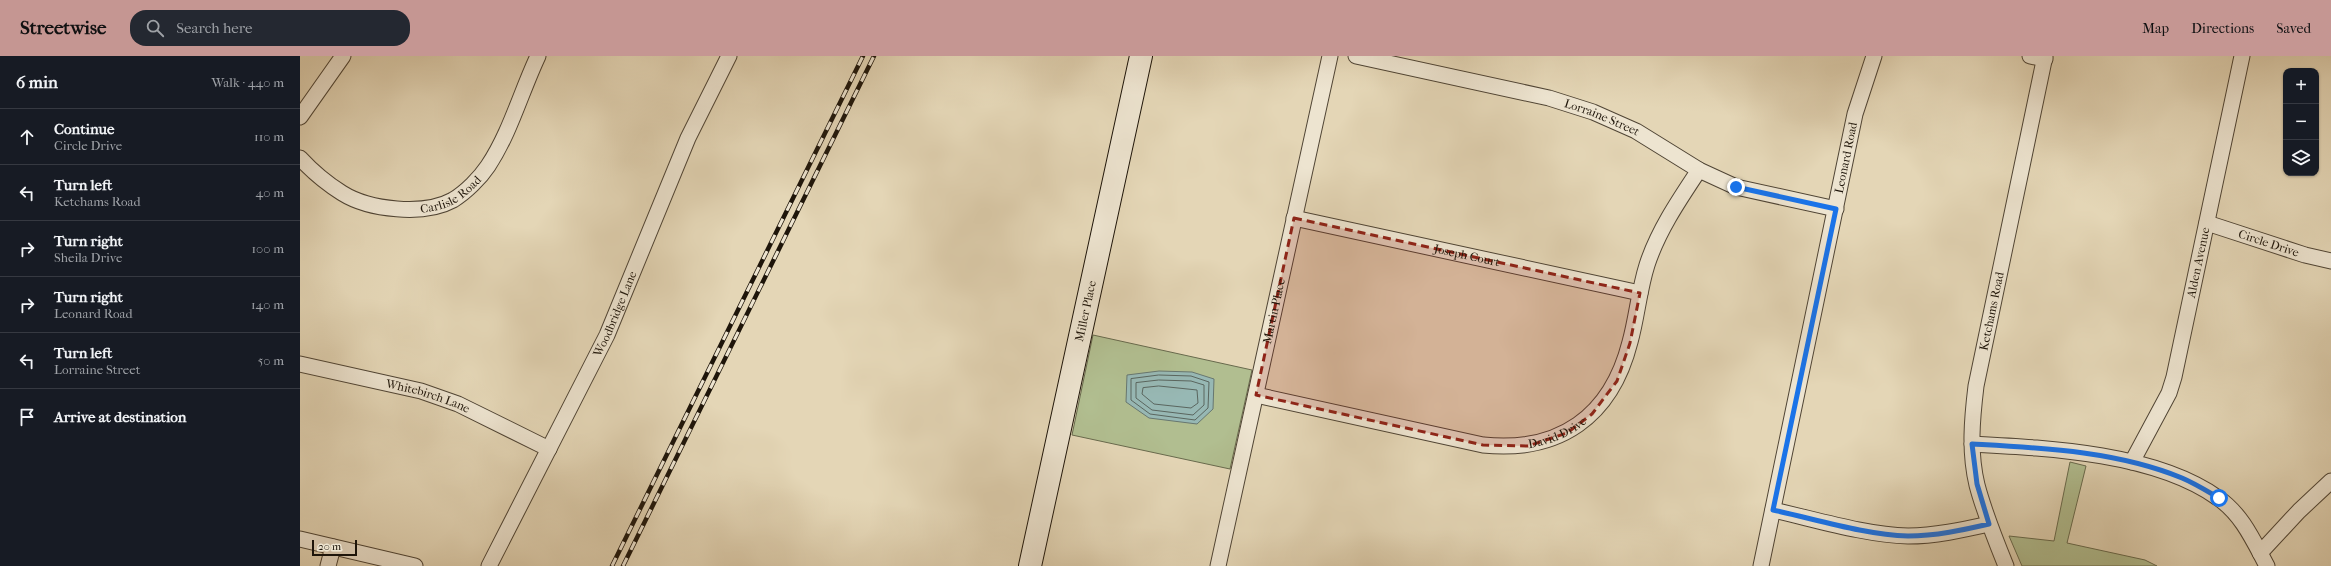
<!DOCTYPE html>
<html lang="en">
<head>
<meta charset="utf-8">
<style>
  :root { --surface:#171b24; --page:#242831; --text:#f1f3f6; --muted:#9ea1a6; --line:#363941; --accent:#c59692 }
  body { margin:0; font-family:"IM FELL French Canon",serif; background:var(--page); color:var(--text) }
  .controls { position:absolute; right:12px; top:12px; display:grid; overflow:hidden; border-radius:8px; box-shadow:0 1px 3px #0004 }
  .controls button { width:36px; height:36px; display:grid; place-items:center; padding:0; border:0; border-bottom:1px solid var(--line); background:var(--surface); color:var(--text); font:20px sans-serif }
  .scale { position:absolute; left:12px; bottom:10px; width:45px; box-sizing:border-box; padding-left:4px; border:2px solid #1e150a; border-top:0; font-size:11px; line-height:14px; white-space:nowrap; color:#1e150a; -webkit-text-stroke:3px #ede4d0; paint-order:stroke }
  .stop { position:absolute; width:12px; height:12px; margin:-9px; border:3px solid #1a73e8; border-radius:50%; background:#fff }
  .stop.end { background:#1a73e8; border-color:#fff; box-shadow:0 1px 4px #0008 }
  .list { margin:0; padding:0; list-style:none }
  h2 { display:flex; justify-content:space-between; align-items:center; height:52px; margin:0; padding:0 16px; font-size:17px }
  h2 small { font-size:13px; font-weight:400; color:var(--muted) }
  .list li { display:grid; grid-template-columns:26px 1fr auto; gap:12px; align-items:center; box-sizing:border-box; height:56px; padding:0 16px; border-top:1px solid var(--line) }
  .list b { display:block; font-size:15px; white-space:nowrap }
  .list p { margin:0; font-size:13px; white-space:nowrap; color:var(--muted) }
  .list em { font-size:13px; font-style:normal; color:var(--muted) }
  .icon { flex:none; width:22px; height:22px; fill:none; stroke:currentColor; stroke-width:2; stroke-linecap:round; stroke-linejoin:round }
  .map { position:relative; flex:none; width:2031px; height:510px; overflow:hidden }
  header { display:flex; align-items:center; gap:24px; box-sizing:border-box; height:56px; padding:0 20px; background:var(--accent); color:#111 }
  header strong { font-size:19px }
  nav { display:flex; gap:22px; margin-inline-start:auto; font-size:14px }
  .search { width:280px; height:36px; background:var(--page); display:flex; align-items:center; gap:10px; box-sizing:border-box; padding:0 14px; border-radius:16px; color:var(--muted); font-size:15px }
  main { display:flex }
  aside { flex:1; background:var(--surface) }
  .map>svg:first-child { display:block }
</style>
</head>
<body>
<header>
<strong>Streetwise</strong>
<div class="search"><svg class="icon" aria-label="search" viewBox="0 0 24 24"><circle cx="10" cy="10" r="6"/><path d="M15 15l6 6"/></svg>Search here</div>
<nav><a>Map</a><a>Directions</a><a>Saved</a></nav>
</header>
<main>
<aside>
<h2>6 min<small>Walk · 440 m</small></h2>
<ul class="list">
<li><svg class="icon" aria-label="ahead" viewBox="0 0 24 24"><path d="M12 20V5M6 11l6-6 6 6"/></svg><div><b>Continue</b><p>Circle Drive</p></div><em>110 m</em></li>
<li><svg class="icon" aria-label="left" viewBox="0 0 24 24"><path d="M17 20v-9H6M10 6l-5 5 5 5"/></svg><div><b>Turn left</b><p>Ketchams Road</p></div><em>40 m</em></li>
<li><svg class="icon" aria-label="right" viewBox="0 0 24 24"><path d="M7 20v-9h11M14 6l5 5-5 5"/></svg><div><b>Turn right</b><p>Sheila Drive</p></div><em>100 m</em></li>
<li><svg class="icon" aria-label="right" viewBox="0 0 24 24"><path d="M7 20v-9h11M14 6l5 5-5 5"/></svg><div><b>Turn right</b><p>Leonard Road</p></div><em>140 m</em></li>
<li><svg class="icon" aria-label="left" viewBox="0 0 24 24"><path d="M17 20v-9H6M10 6l-5 5 5 5"/></svg><div><b>Turn left</b><p>Lorraine Street</p></div><em>50 m</em></li>
<li><svg class="icon" aria-label="arrive" viewBox="0 0 24 24"><path d="M6 21V4h12l-3 4 3 4H6"/></svg><div><b>Arrive at destination</b></div></li>
</ul>
</aside>
<div class="map">
<svg width="2031" height="510" viewBox="0 0 2031 510">
  <rect width="100%" height="100%" fill="#e4d6b6"/>
  <filter id="stains"><feTurbulence type="fractalNoise" baseFrequency=".005" numOctaves="4"/><feColorMatrix values="0 0 0 0 .2 0 0 0 0 .09 0 0 0 0 .02 0 0 0 .5 -.17"/></filter>
  <radialGradient id="worn" r=".72"><stop offset=".6" stop-color="#630" stop-opacity="0"/><stop offset="1" stop-color="#630" stop-opacity=".3"/></radialGradient>
  <g fill="#b1be90" stroke="#686a4d">
    <polygon points="793,279 952,314 930,413 772,379"/>
    <polygon points="1770,406 1786,410 1767,487 1845,504 1857,510 1722,510 1709,480 1754,485"/>
  </g>
  <polygon fill="#97b8b4" stroke="#677770" points="859,315 892,316 914,323 913,353 897,368 849,362 826,346 827,319"/>
  <g fill="none" stroke-linecap="round" stroke-linejoin="round">
    <g stroke="#5a665f" stroke-width="1">
      <polygon points="859,319 891,320 909,326 908,352 895,364 850,358 831,344 831,323"/>
      <polygon points="859,324 891,325 904,329 904,349 893,359 852,354 836,342 836,327"/>
      <polygon points="859,330 897,334 898,347 891,352 854,348 842,338 843,332"/>
    </g>
    <defs>
      <g id="street">
        <path id="s1" d="M1056 0 1249 42 1293 56 1336 75 1399 114 1436 131 1536 153"/>
        <polyline points="1730,0 1745,3"/>
        <polyline points="0,61 43,0"/>
        <path id="s2" d="M0 102C12 115 26 127 42 137 69 154 124 160 153 144 166 136 180 122 188 110 210 77 221 36 238 0"/>
        <path id="s3" d="M994 162 1340 237"/>
        <path id="s4" d="M1907 167 2005 199 2031 205"/>
        <path id="s5" d="M0 308 121 335 158 348 249 393"/>
        <path id="s6" d="M956 339 1183 389C1259 397 1311 361 1330 286 1337 261 1339 234 1347 209 1358 175 1379 144 1399 114"/>
        <path d="M1672 388C1748 392 1855 397 1918 442 1942 458 1954 486 1967 510"/>
        <path id="s7" d="M1832 406 1869 337 1874 321 1942 0"/>
        <path d="M1473 454C1514 463 1566 479 1608 480 1635 480 1662 474 1689 468"/>
        <polyline points="0,483 115,510"/>
        <polyline points="1960,497 1999,455 2031,425"/>
        <polyline points="28,510 33,491"/>
        <path id="s8" d="M189 510 307 279 388 82 429 0"/>
        <path id="s9" d="M918 510 1030 0"/>
        <path id="s10" d="M1461 510 1555 58 1574 0"/>
        <path id="s11" d="M1706 510C1695 483 1684 456 1677 429 1669 396 1672 363 1676 330L1745 0"/>
      </g>
      <g id="secondary">
        <path id="s12" d="M730 510 841 0"/>
      </g>
    </defs>
    <use href="#street" stroke="#504535" stroke-width="17"/>
    <use href="#secondary" stroke="#1e150a" stroke-width="24"/>
    <use href="#street" stroke="#ede4d0" stroke-width="15"/>
    <use href="#secondary" stroke="#ede4d0" stroke-width="22"/>
    <defs>
      <g id="rail">
        <polyline points="312,510 563,0"/>
        <polyline points="323,510 574,0"/>
      </g>
    </defs>
    <use href="#rail" stroke="#1e150a" stroke-width="4.5"/>
    <use href="#rail" stroke="#ede4d0" stroke-width="3" stroke-dasharray="9" stroke-linecap="butt"/>
  </g>
  <g fill="none" stroke-linecap="round" stroke-linejoin="round">
    <path stroke="#1a73e8" stroke-width="5" d="M1436 131 1536 153 1473 454C1515 463 1566 479 1608 480 1636 480 1663 474 1689 468L1677 428 1672 388C1742 392 1816 395 1882 422 1894 427 1907 435 1919 442"/>
  </g>
  <path fill="#8f2418" fill-opacity="0.2" stroke="#8f2418" stroke-width="3" stroke-dasharray="8 5" stroke-linejoin="round" d="M994 162 1340 237 1330 287 1317 325 1292 358 1267 377 1228 390 1183 389 956 339Z"/>
  <g text-anchor="middle" stroke-width="3.5" stroke-linejoin="round" paint-order="stroke">
    <g font-size="12" fill="#1e150a" stroke="#ede4d0">
      <text dy="4" stroke="none"><textPath href="#s1" startOffset="254">Lorraine Street</textPath></text>
      <text dy="4" stroke="none"><textPath href="#s10" startOffset="417">Leonard Road</textPath></text>
      <text dy="4" stroke="none"><textPath href="#s2" startOffset="170">Carlisle Road</textPath></text>
      <text dy="4" stroke="none"><textPath href="#s4" startOffset="65">Circle Drive</textPath></text>
      <text dy="4" stroke="none"><textPath href="#s3" startOffset="177">Joseph Court</textPath></text>
      <text dy="4" stroke="none"><textPath href="#s7" startOffset="212">Alden Avenue</textPath></text>
      <text dy="4" stroke="none"><textPath href="#s12" startOffset="261">Miller Place</textPath></text>
      <text dy="4" stroke="none"><textPath href="#s9" startOffset="261">Martin Place</textPath></text>
      <text dy="4" stroke="none"><textPath href="#s11" startOffset="262">Ketchams Road</textPath></text>
      <text dy="4" stroke="none"><textPath href="#s8" startOffset="282">Woodbridge Lane</textPath></text>
      <text dy="4" stroke="none"><textPath href="#s5" startOffset="132">Whitebirch Lane</textPath></text>
      <text dy="4" stroke="none"><textPath href="#s6" startOffset="309">David Drive</textPath></text>
    </g>
  </g>
  <rect width="100%" height="100%" filter="url(#stains)"/>
  <rect width="100%" height="100%" fill="url(#worn)"/>
</svg>
<div class="controls">
<button>+</button>
<button>−</button>
<button><svg class="icon" aria-label="layers" viewBox="0 0 24 24"><path d="M12 4l9 5-9 5-9-5zM3 14l9 5 9-5"/></svg></button>
</div>
<div class="scale">20 m</div>
<div class="stop" style="left:1919px;top:442px"></div>
<div class="stop end" style="left:1436px;top:131px"></div>
</div>
</main>
</body>
</html>
